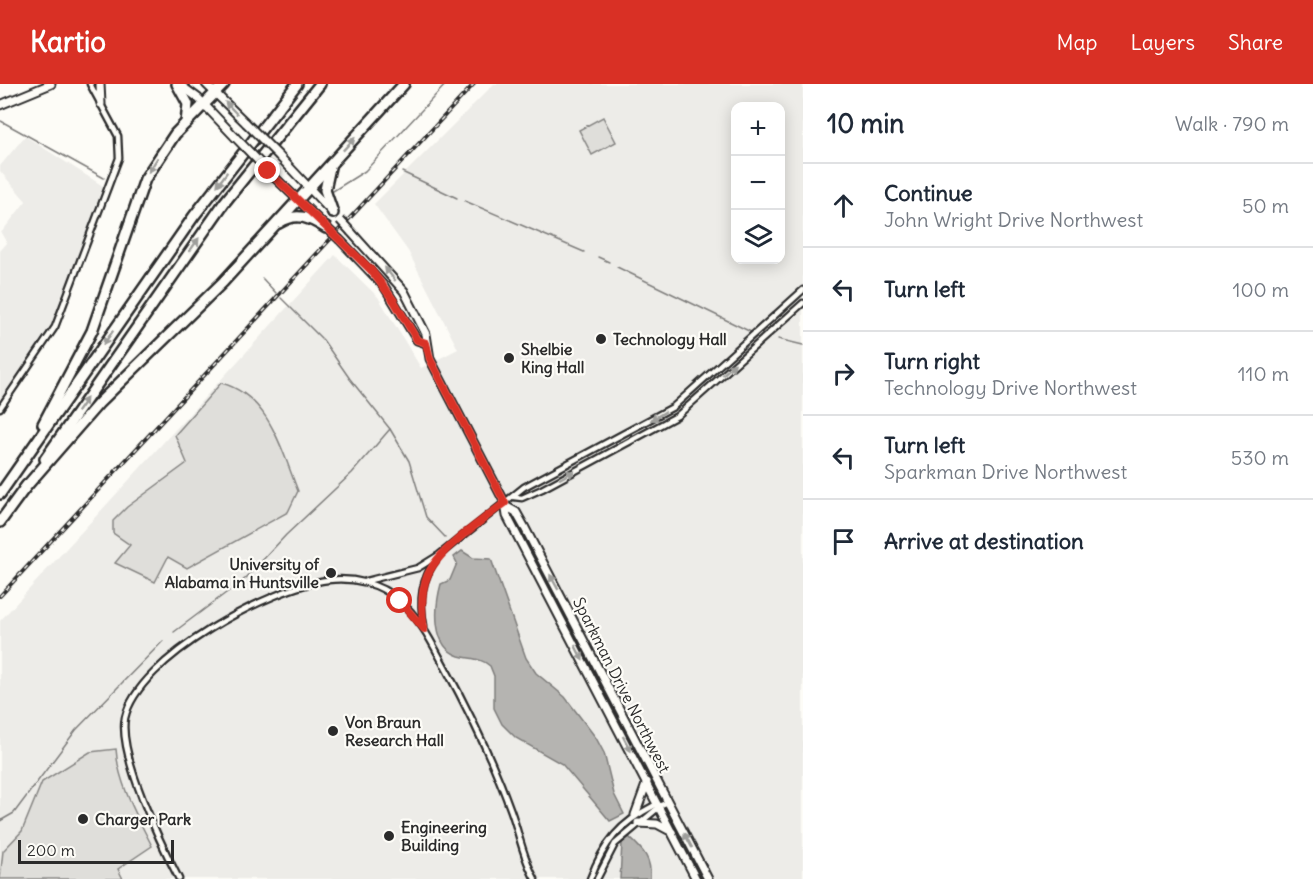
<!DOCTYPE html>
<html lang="en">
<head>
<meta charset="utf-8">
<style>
  :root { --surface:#fff; --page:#f2f2f3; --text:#1f2937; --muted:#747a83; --line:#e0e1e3; --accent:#d93025 }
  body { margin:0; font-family:Delius,sans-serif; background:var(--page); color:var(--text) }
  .controls { position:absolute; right:18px; top:18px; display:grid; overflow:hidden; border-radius:12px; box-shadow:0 3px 15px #0003 }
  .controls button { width:54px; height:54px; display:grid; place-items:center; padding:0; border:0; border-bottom:2px solid var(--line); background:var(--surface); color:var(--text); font:30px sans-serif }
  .scale { position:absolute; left:18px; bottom:15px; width:156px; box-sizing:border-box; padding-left:6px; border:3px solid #2b2b2b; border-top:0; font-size:16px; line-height:21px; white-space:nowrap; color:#2b2b2b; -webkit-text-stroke:4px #fdfcf7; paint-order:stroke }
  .stop { position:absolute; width:18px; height:18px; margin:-14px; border:4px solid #d93025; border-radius:50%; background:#fff }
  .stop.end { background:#d93025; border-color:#fff; box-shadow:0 2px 6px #0008 }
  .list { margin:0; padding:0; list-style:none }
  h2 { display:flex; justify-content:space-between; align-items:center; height:78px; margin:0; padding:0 24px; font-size:26px }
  h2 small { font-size:20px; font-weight:400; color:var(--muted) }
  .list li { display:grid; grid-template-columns:39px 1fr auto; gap:18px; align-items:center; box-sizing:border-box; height:84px; padding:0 24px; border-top:2px solid var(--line) }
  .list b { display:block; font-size:22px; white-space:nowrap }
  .list p { margin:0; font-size:20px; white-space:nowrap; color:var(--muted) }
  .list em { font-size:20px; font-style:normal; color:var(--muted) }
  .icon { flex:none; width:33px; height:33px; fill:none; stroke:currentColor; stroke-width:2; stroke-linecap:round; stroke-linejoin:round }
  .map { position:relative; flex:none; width:803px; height:795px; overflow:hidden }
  header { display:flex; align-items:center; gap:36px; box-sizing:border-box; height:84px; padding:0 30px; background:var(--accent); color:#fff }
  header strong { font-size:28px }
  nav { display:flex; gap:33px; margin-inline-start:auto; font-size:21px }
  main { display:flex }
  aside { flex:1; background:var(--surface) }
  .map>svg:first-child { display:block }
</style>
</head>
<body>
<header>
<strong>Kartio</strong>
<nav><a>Map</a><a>Layers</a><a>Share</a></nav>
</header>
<main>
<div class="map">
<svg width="803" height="795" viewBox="0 0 803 795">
  <rect width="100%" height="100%" fill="#fdfcf7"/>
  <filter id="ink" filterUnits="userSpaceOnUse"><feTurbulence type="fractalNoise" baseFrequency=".0167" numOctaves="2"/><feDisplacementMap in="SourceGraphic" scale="12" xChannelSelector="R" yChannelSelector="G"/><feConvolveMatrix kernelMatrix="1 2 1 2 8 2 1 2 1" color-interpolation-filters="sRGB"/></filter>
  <g filter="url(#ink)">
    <g fill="#edece8" fill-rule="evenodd">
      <path d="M494 0H803V795H0V537L335 171 378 213 421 284 458 265 408 167 374 120ZM736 22H780V176H736Z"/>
      <polygon points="25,52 103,102 54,236 0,318 0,167 7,159 1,149 26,117 0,87 0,82"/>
    </g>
    <g fill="#dfdeda" stroke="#858482" stroke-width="1.5">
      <polygon points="603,33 616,58 592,71 579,46"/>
      <path d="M221 299C269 311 282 367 298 407L288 428 187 484 168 473 155 498 115 479 130 461 113 449V437L127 423 187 379 175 351Z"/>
      <path d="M116 665C118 699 137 732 152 762L118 785 123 795H0L3 767 22 747 42 698 90 668Z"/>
    </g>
    <g fill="#b5b4b1" stroke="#7e7d7b" stroke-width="1.5">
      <path d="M462 467 473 474 491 475 526 574 536 589 565 613 596 654 604 669 614 710 624 730 610 737 562 680 516 654 502 640 494 624V592L490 582C482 574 470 575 459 572 431 563 435 522 441 500L450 496 457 479 454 473Z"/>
      <path d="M629 753C643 766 652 774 650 795H620L622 759Z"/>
    </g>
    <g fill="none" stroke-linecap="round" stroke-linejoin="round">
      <g stroke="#7e7d7b" stroke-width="1.5">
        <polyline points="1,37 104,94"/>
        <polyline points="402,88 457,114"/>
        <polyline points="333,107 365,87 446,0"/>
        <polyline points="465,117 584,168"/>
        <polyline points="598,173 609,178"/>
        <polyline points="617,183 753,249"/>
        <polyline points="262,194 276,209"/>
        <polyline points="281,214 323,256 350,295 390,345 409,377 426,433 445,453"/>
        <polyline points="778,255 803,261"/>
        <polyline points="174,548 246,494 286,451 352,389 390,345"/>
        <polyline points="0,737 14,729 76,646 163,557"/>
      </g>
      <defs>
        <g id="minor">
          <polyline points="0,324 55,243 119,74 118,52 90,0"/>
          <polyline points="514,413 522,414 542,405 677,332 803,219"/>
          <polyline points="366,497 418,484 439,471 524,403 673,323 803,206"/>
          <path d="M424 542C419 516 421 496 437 474"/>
          <path d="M179 795C161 760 118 671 125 634 138 574 271 503 328 496 353 493 379 499 399 516 420 534 432 559 445 583 470 629 493 677 511 727 519 749 523 774 535 795"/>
          <path d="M590 795C604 758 620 739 655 721L659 722 668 718"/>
          <polyline points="597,795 615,760 658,724"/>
        </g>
        <g id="secondary">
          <polyline points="100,0 101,20"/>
          <polyline points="179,0 198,14 235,53"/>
          <polyline points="206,0 246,39"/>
          <polyline points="0,21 51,0"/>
          <polyline points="279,72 330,126"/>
          <polyline points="268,87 322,139"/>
          <polyline points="351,148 404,207 426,250 430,275 505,419 507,432 696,795"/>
          <polyline points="340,156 384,202 417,256 426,259"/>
          <polyline points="507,423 516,428 525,444 708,795"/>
          <polyline points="635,731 647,698"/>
          <polyline points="638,739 657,740 672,748"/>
        </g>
        <g id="motorway">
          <polyline points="177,0 188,20 186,39"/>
          <polyline points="330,83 325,106 333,129"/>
          <path d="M279 139C297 127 310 134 326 144"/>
          <polyline points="43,340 92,247 145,95 175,50 224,0"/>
          <polyline points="45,375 224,119 320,0"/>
          <polyline points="24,405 99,319 223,198 404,0"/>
          <polyline points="0,410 194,132 297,0"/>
          <polyline points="0,438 27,401"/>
        </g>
      </defs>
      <use href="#minor" stroke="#2b2b2b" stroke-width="9"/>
      <use href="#secondary" stroke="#2b2b2b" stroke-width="11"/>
      <use href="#motorway" stroke="#2b2b2b" stroke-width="14"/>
      <use href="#minor" stroke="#fdfcf7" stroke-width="4.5"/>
      <use href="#secondary" stroke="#fdfcf7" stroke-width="7"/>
      <use href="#motorway" stroke="#fdfcf7" stroke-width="9"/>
      <defs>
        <polyline id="rail" points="0,512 474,0"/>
      </defs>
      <use href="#rail" stroke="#2b2b2b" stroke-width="4"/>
      <use href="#rail" stroke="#fdfcf7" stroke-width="1.5" stroke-dasharray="4.5" stroke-linecap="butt"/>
      <defs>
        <g id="secondary-bridge">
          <polyline points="246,39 279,72"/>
          <polyline points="235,53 268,87"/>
          <polyline points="340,136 351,148"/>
          <polyline points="329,146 340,156"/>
        </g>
      </defs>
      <use href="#secondary-bridge" stroke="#2b2b2b" stroke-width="11" stroke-linecap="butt"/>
      <use href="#secondary-bridge" stroke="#fdfcf7" stroke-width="7"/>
    </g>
    <defs><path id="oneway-solid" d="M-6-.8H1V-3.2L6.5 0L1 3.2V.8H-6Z" transform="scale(1.5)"/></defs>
    <g fill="#9e9e9b">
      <use href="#oneway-solid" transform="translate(231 24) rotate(-134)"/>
      <use href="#oneway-solid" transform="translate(349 60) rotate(-47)"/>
      <use href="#oneway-solid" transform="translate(153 81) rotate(122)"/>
      <use href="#oneway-solid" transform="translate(222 95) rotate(126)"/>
      <use href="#oneway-solid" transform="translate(194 161) rotate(-55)"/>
      <use href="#oneway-solid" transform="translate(390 190) rotate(-128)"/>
      <use href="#oneway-solid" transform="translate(108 254) rotate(125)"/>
      <use href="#oneway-solid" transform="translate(729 285) rotate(-42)"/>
      <use href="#oneway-solid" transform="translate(82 321) rotate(-55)"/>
      <use href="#oneway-solid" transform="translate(658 332) rotate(149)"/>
      <use href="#oneway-solid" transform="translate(567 391) rotate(-28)"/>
      <use href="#oneway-solid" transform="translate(554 498) rotate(-119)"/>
      <use href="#oneway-solid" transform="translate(579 569) rotate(63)"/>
      <use href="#oneway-solid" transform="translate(627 660) rotate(62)"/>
      <use href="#oneway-solid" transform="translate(688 756) rotate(-118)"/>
    </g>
  </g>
  <g fill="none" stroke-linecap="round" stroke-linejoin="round" filter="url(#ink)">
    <path stroke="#d93025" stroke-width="8" d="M268 87 371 186 394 217 417 256 426 259 430 275 505 419C491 429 478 439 464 450 428 480 417 497 424 545L400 517"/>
  </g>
  <g fill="#2b2b2b" stroke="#fdfcf7" stroke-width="2">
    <circle cx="601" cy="255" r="6"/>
    <circle cx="509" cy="274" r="6"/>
    <circle cx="331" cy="489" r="6"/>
    <circle cx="333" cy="647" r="6"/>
    <circle cx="83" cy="735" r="6"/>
    <circle cx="389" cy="752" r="6"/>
  </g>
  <g text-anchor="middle" stroke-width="4.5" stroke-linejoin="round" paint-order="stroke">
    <g font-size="16" font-weight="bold" fill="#2b2b2b" stroke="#fdfcf7" text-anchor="start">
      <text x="613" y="261">Technology Hall</text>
      <text x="521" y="271">Shelbie<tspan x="521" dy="18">King Hall</tspan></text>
      <text x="319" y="486" text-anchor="end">University of<tspan x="319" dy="18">Alabama in Huntsville</tspan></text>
      <text x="345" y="644">Von Braun<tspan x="345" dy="18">Research Hall</tspan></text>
      <text x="95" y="741">Charger Park</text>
      <text x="401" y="749">Engineering<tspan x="401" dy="18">Building</tspan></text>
    </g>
    <g font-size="16" fill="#2b2b2b" stroke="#fdfcf7">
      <text transform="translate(622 601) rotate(63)" y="6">Sparkman Drive Northwest</text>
    </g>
  </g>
</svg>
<div class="controls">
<button>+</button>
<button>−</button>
<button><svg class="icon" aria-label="layers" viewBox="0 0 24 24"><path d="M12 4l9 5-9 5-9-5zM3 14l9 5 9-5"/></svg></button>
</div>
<div class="scale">200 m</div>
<div class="stop" style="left:400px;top:517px"></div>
<div class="stop end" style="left:268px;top:87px"></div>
</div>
<aside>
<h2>10 min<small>Walk · 790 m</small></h2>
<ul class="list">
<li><svg class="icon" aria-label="ahead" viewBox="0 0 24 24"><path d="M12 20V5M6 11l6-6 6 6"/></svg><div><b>Continue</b><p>John Wright Drive Northwest</p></div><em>50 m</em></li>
<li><svg class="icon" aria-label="left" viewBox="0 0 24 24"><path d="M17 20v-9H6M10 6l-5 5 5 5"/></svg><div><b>Turn left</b></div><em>100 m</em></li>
<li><svg class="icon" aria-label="right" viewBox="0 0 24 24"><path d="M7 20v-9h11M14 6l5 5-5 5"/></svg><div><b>Turn right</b><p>Technology Drive Northwest</p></div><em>110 m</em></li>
<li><svg class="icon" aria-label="left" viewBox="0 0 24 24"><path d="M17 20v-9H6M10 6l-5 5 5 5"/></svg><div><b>Turn left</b><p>Sparkman Drive Northwest</p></div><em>530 m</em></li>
<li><svg class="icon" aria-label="arrive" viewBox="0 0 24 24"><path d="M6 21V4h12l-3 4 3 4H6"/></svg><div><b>Arrive at destination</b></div></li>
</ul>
</aside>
</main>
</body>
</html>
